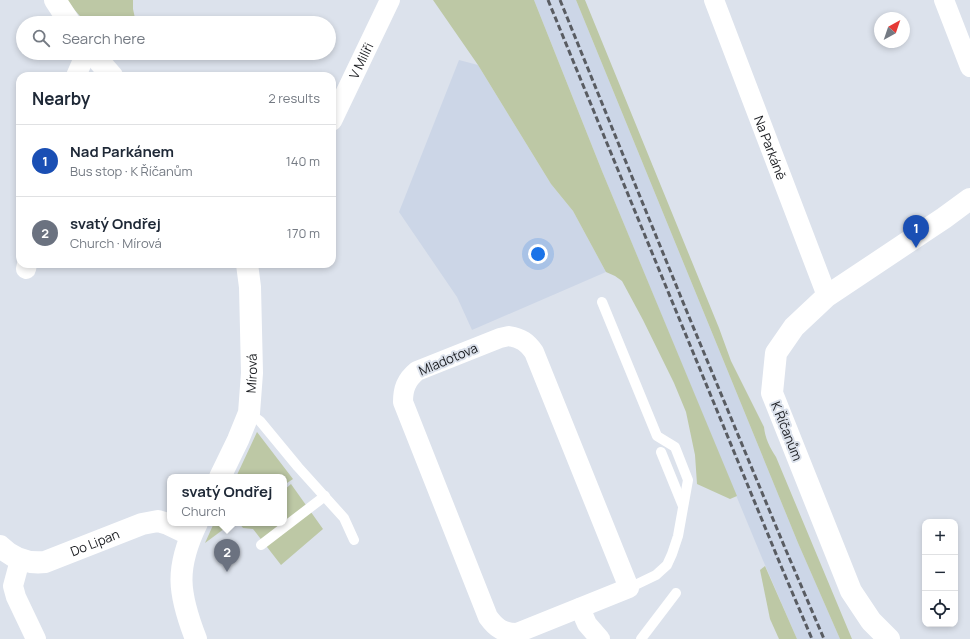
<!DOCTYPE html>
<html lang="en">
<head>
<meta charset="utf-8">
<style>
  :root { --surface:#fff; --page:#f2f2f3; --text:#1f2937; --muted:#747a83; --line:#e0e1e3; --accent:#ea580c }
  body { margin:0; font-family:Manrope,sans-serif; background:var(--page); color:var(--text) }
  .controls { position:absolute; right:12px; bottom:12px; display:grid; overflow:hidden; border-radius:8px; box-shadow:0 2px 6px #0003 }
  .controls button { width:36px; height:36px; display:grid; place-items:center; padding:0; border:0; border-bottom:1px solid var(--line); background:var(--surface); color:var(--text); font:20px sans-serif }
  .compass { position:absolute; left:874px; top:12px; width:36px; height:36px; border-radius:50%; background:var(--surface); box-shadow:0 2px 6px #0003; rotate:40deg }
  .you { position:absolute; left:538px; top:254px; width:14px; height:14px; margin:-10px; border:3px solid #fff; border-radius:50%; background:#1a73e8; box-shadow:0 0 0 6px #1a73e833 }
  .badge { display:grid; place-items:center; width:26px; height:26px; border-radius:50%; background:var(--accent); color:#fff; font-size:13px; font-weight:700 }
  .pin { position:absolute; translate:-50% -33px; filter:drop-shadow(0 1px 2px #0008) }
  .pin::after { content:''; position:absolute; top:21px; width:14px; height:12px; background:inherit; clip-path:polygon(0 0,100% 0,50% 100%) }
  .popup { position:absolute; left:167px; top:474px; width:120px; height:52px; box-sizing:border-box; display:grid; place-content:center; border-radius:8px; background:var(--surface); filter:drop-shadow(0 1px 3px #0005); font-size:13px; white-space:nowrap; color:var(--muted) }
  .popup b { font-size:15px; color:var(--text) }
  .popup::after { content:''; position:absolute; left:50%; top:100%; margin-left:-8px; border:8px solid transparent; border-top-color:var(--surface) }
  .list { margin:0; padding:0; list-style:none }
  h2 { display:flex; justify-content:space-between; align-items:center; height:52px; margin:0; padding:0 16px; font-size:17px }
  h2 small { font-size:13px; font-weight:400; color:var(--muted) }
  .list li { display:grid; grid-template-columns:26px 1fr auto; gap:12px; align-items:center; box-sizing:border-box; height:72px; padding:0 16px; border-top:1px solid var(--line) }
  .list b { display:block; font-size:15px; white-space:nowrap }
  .list p { margin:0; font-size:13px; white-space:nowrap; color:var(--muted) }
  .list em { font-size:13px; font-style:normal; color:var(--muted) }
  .icon { flex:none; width:22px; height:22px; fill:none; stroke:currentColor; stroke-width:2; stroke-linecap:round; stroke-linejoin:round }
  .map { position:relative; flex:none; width:970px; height:639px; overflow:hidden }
  .search { position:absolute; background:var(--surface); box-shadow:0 2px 6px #0003; left:16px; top:16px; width:320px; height:44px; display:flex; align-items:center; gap:10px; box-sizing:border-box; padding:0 14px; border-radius:22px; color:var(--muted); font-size:15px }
  .panel { position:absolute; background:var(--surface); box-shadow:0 2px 6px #0003; left:16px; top:72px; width:320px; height:196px; border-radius:12px }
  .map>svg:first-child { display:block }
</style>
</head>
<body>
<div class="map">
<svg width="970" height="639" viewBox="0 0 970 639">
  <rect width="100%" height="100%" fill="#dce2ec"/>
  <g fill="#ccd6e7">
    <polygon points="534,0 576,0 798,543 840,639 797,639 762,558 602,171"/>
    <polygon points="459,60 478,65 551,184 573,211 606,272 472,330 457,297 399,212"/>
  </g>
  <g fill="#bdc8a5">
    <polygon points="66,0 133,0 133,9 136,23 86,23"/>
    <polygon points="433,0 534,0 602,171 737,496 730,499 697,484 695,455 686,412 674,383 643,320 622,281 615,276 606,272 573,211 551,184 478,65"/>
    <path d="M576 0H585L719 328 731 361 764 427C765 438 770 448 776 457L852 639H840L798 543Z"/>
    <polygon points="257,432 293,479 284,485 284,477 236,477"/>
    <polygon points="291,484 323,529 281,565 253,529 243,528 239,523 284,523 284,490"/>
    <polygon points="214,523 232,523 205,543"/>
    <polygon points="765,566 797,639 779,639 770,619 760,570"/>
  </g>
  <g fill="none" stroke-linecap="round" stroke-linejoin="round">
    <g stroke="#fff" stroke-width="10">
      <polyline points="602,302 657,436 675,447 688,480 678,536 672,554 667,565 656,575 629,588"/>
      <polyline points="249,413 260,421 298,467 344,518 354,540"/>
      <polyline points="661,452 683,506"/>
      <polyline points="261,545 325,496"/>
      <polyline points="641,639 676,593"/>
    </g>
    <g stroke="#fff" stroke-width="20">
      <path id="s1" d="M714 0 827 296"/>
      <polyline points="944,0 970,67"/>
      <polyline points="76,76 86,53"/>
      <path id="s2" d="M332 121 390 0"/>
      <polyline points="26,269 27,264"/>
      <path d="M509 336C521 338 527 342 534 352L629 588 517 633C503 633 496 628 488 617L403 402C403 389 406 380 417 371L500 338Z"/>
      <polyline points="20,560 13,586 16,597 36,639"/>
      <polyline points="580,608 587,624 600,639"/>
    </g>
    <g stroke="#fff" stroke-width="22">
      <polyline points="55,0 70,23"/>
      <polyline points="92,53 112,76"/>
      <path id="s3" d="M220 477 238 440 249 413 252 373 250 287 247 264"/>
      <path id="s4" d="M0 546C13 559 27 564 45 562L142 524 158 521 168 524 191 535"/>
      <path d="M196 639C178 593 175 568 197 523"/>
      <polyline points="889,639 871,621 851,591 772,393 776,353 794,327 827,296 944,218 970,199"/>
    </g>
    <g stroke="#595c62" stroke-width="3" stroke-dasharray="6 3" stroke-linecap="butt">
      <polyline points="548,0 781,566 812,639"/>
      <polyline points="560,0 687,312 785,548 824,639"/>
    </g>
  </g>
  <g text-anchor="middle" stroke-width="4" stroke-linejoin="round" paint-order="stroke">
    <g font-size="13" fill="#1b1d21" stroke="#dce2ec">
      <text dy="5" stroke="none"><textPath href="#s2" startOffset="67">V Milíři</textPath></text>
      <text dy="5" stroke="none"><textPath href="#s1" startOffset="158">Na Parkáně</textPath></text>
      <text transform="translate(448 359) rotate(-23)" y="5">Mladotova</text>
      <text dy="5" stroke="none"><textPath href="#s3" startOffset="110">Mírová</textPath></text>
      <text transform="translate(787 431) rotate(68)" y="5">K Říčanům</text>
      <text dy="5" stroke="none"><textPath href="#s4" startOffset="103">Do Lipan</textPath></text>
    </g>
  </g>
</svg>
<div class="controls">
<button>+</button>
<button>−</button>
<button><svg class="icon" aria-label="locate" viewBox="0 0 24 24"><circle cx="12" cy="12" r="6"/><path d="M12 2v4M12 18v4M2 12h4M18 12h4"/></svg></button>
</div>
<svg class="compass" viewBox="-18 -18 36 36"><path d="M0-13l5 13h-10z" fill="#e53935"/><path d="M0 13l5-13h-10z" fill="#747a83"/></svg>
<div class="you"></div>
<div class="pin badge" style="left:916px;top:248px;background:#1a4fb4">1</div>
<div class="pin badge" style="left:227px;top:572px;background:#6b7280">2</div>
<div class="popup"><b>svatý Ondřej</b>Church</div>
<div class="search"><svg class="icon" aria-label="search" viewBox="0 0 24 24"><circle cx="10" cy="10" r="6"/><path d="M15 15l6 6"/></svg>Search here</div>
<section class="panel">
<h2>Nearby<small>2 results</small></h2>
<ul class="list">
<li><span class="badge" style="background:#1a4fb4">1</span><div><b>Nad Parkánem</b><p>Bus stop · K Říčanům</p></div><em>140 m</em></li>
<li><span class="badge" style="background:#6b7280">2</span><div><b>svatý Ondřej</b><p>Church · Mírová</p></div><em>170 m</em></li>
</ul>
</section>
</div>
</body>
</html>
